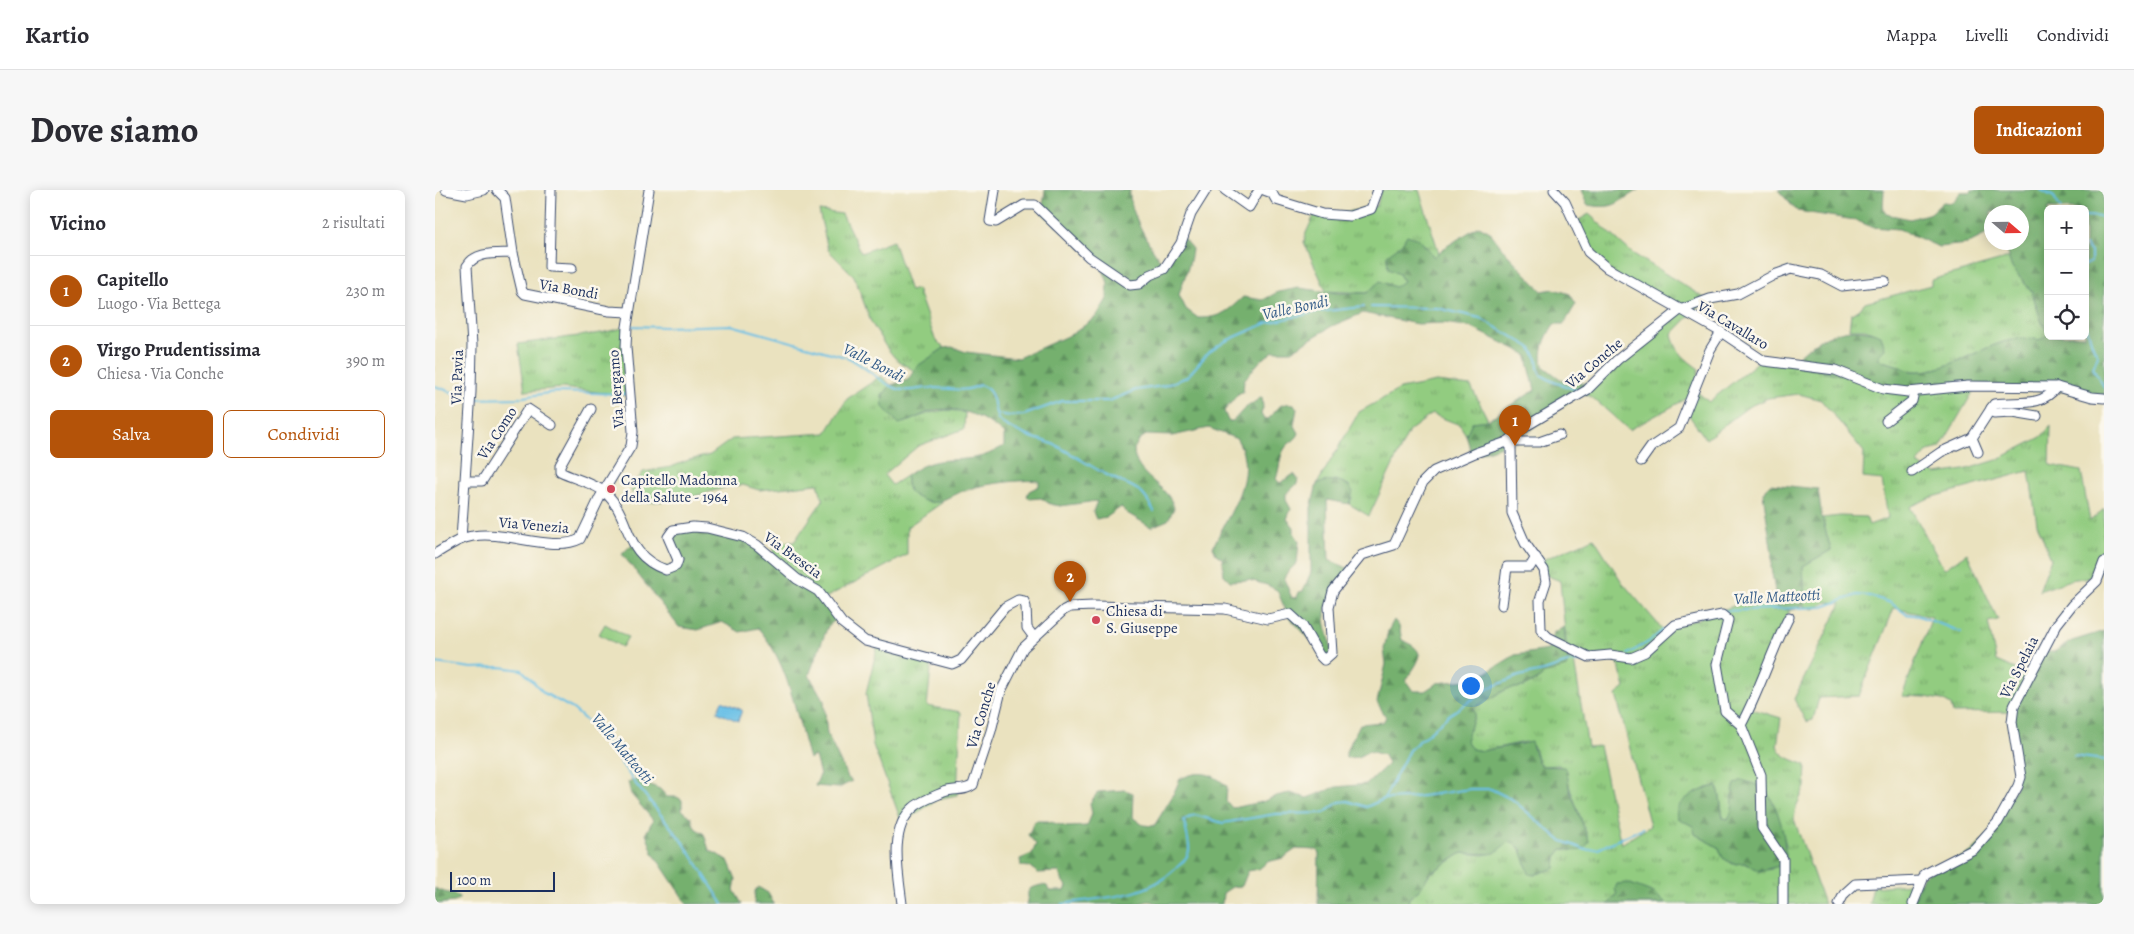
<!DOCTYPE html>
<html lang="it">
<head>
<meta charset="utf-8">
<style>
  :root { --surface:#fff; --page:#f7f7f7; --text:#2b2b33; --muted:#7c7c81; --line:#e1e1e2; --accent:#b45309 }
  body { margin:0; font-family:Alegreya,serif; background:var(--page); color:var(--text) }
  .controls { position:absolute; right:15px; top:15px; display:grid; overflow:hidden; border-radius:8px; box-shadow:0 2px 12px #0003 }
  .controls button { width:45px; height:45px; display:grid; place-items:center; padding:0; border:0; border-bottom:1px solid var(--line); background:var(--surface); color:var(--text); font:25px sans-serif }
  .compass { position:absolute; left:1549px; top:15px; width:45px; height:45px; border-radius:50%; background:var(--surface); box-shadow:0 2px 12px #0003; rotate:110deg }
  .scale { position:absolute; left:15px; bottom:12px; width:105px; box-sizing:border-box; padding-left:5px; border:2px solid #1b2f5e; border-top:0; font-size:14px; line-height:18px; white-space:nowrap; color:#1b2f5e; -webkit-text-stroke:4px #fbf7ec; paint-order:stroke }
  .you { position:absolute; left:1035px; top:495px; width:18px; height:18px; margin:-12px; border:4px solid #fff; border-radius:50%; background:#1a73e8; box-shadow:0 0 0 8px #1a73e833 }
  .badge { display:grid; place-items:center; width:32px; height:32px; border-radius:50%; background:var(--accent); color:#fff; font-size:16px; font-weight:700 }
  .pin { position:absolute; translate:-50% -41px; filter:drop-shadow(0 1px 2px #0008) }
  .pin::after { content:''; position:absolute; top:26px; width:18px; height:15px; background:inherit; clip-path:polygon(0 0,100% 0,50% 100%) }
  .list { margin:0; padding:0; list-style:none }
  h2 { display:flex; justify-content:space-between; align-items:center; height:65px; margin:0; padding:0 20px; font-size:21px }
  h2 small { font-size:16px; font-weight:400; color:var(--muted) }
  .list li { display:grid; grid-template-columns:32px 1fr auto; gap:15px; align-items:center; box-sizing:border-box; height:70px; padding:0 20px; border-top:1px solid var(--line) }
  .list b { display:block; font-size:19px; white-space:nowrap }
  .list p { margin:0; font-size:16px; white-space:nowrap; color:var(--muted) }
  .list em { font-size:16px; font-style:normal; color:var(--muted) }
  .actions { display:flex; gap:10px; padding:15px 20px }
  .actions a { flex:1; padding:11px 0; border:1px solid var(--accent); border-radius:8px; text-align:center; font-size:18px; color:var(--accent) }
  .actions .main { background:var(--accent); color:#fff }
  .icon { flex:none; width:28px; height:28px; fill:none; stroke:currentColor; stroke-width:2; stroke-linecap:round; stroke-linejoin:round }
  .map { position:relative; flex:none; width:1669px; height:714px; overflow:hidden; border-radius:8px }
  header { display:flex; align-items:center; gap:30px; box-sizing:border-box; height:70px; padding:0 25px; background:var(--surface); border-bottom:1px solid var(--line) }
  header strong { font-size:24px }
  nav { display:flex; gap:28px; margin-inline-start:auto; font-size:18px }
  .intro { display:flex; align-items:center; justify-content:space-between; box-sizing:border-box; height:120px; padding:0 30px }
  h1 { margin:0; font-size:35px }
  .button { padding:12px 22px; border-radius:8px; background:var(--accent); color:#fff; font-size:18px; font-weight:700 }
  main { display:flex; gap:30px; padding:0 30px }
  aside { flex:1; background:var(--surface); border-radius:8px; box-shadow:0 2px 12px #0003 }
  .map>svg:first-child { display:block }
</style>
</head>
<body>
<header>
<strong>Kartio</strong>
<nav><a>Mappa</a><a>Livelli</a><a>Condividi</a></nav>
</header>
<div class="intro"><h1>Dove siamo</h1><a class="button">Indicazioni</a></div>
<main>
<aside>
<h2>Vicino<small>2 risultati</small></h2>
<ul class="list">
<li><span class="badge">1</span><div><b>Capitello</b><p>Luogo · Via Bettega</p></div><em>230 m</em></li>
<li><span class="badge">2</span><div><b>Virgo Prudentissima</b><p>Chiesa · Via Conche</p></div><em>390 m</em></li>
</ul>
<div class="actions"><a class="main">Salva</a><a>Condividi</a></div>
</aside>
<div class="map">
<svg width="1669" height="714" viewBox="0 0 1669 714">
  <defs>
    <pattern id="grass-tufts" width="24" height="20" patternUnits="userSpaceOnUse" patternTransform="scale(1.25)"><rect width="24" height="20" fill="#92cc80"/><path d="M3 7l-1-3M5 7V3M7 7l1-3M15 17l-1-3M17 17v-4M19 17l1-3" fill="none" stroke="#76a66c"/></pattern>
    <pattern id="forest-firs" width="22" height="20" patternUnits="userSpaceOnUse" patternTransform="scale(1.25)"><rect width="22" height="20" fill="#75b06e"/><path d="M5 1l3.5 6h-7zM16 11l3.5 6h-7z" fill="#5f905e"/></pattern>
  </defs>
  <rect width="100%" height="100%" fill="#fbf7ec"/>
  <filter id="ink" filterUnits="userSpaceOnUse"><feTurbulence type="fractalNoise" baseFrequency=".02" numOctaves="2"/><feDisplacementMap in="SourceGraphic" scale="10" xChannelSelector="R" yChannelSelector="G"/><feConvolveMatrix kernelMatrix="1 2 1 2 8 2 1 2 1" color-interpolation-filters="sRGB"/></filter>
  <filter id="wash" filterUnits="userSpaceOnUse"><feTurbulence type="fractalNoise" baseFrequency=".0096" numOctaves="4" result="noise"/><feDisplacementMap in="SourceGraphic" scale="20" xChannelSelector="R" yChannelSelector="G"/><feGaussianBlur stdDeviation="1.12" result="paint"/><feColorMatrix in="noise" values="0 0 0 0 0 0 0 0 0 0 0 0 0 0 0 0 0 1.4 0 .05"/><feComposite in="paint" operator="in"/></filter>
  <g filter="url(#wash)">
    <rect width="100%" height="100%" fill="#eae2bf"/>
    <g fill="url(#grass-tufts)" stroke="#567e6f" fill-rule="evenodd">
      <polygon points="946,0 984,0 1004,63 999,67 989,54 964,84 968,91 960,98 945,91 933,103 891,101 869,52 871,43 881,21 891,26 942,16"/>
      <polygon points="384,21 407,24 426,63 458,51 475,101 482,99 500,149 509,158 482,177 479,181 460,168 451,157 436,132 419,86 393,60"/>
      <path d="M1154 24 1197 63 1271 109 1237 144C1240 161 1250 169 1264 179L1260 200 1274 212 1324 171 1541 197 1505 258 1493 261 1482 274 1501 284 1529 280 1562 270 1606 247 1616 236 1615 275 1646 281 1655 331 1669 319V369L1662 386 1635 390 1604 401 1616 369 1602 334 1594 281 1494 308 1475 317 1509 379 1532 363 1563 430 1553 432 1561 471 1597 486 1577 522 1518 523 1516 515 1507 510 1491 507 1467 506 1497 427 1459 418 1424 506 1384 508 1378 530 1371 532 1359 509 1406 413 1392 412 1379 419 1368 416 1370 411 1368 376 1396 360 1387 328 1405 326 1431 327 1434 335 1453 328 1447 290 1428 288 1429 262 1386 210 1364 204 1333 208 1313 217 1271 249 1253 224 1255 214 1251 209 1194 240 1159 209 1148 203 1245 123 1171 79 1137 34Z"/>
      <path d="M1574 68 1577 78 1597 102 1606 130 1613 145 1604 150C1563 139 1520 185 1476 181 1470 180 1464 175 1458 174 1453 172 1449 172 1444 169V165L1450 159 1445 145 1430 139H1414L1416 124 1424 120 1430 113 1496 95V90Z"/>
      <polygon points="192,137 195,206 128,198 90,201 83,154 166,143"/>
      <path d="M446 186 456 195 447 206 469 233C490 224 508 216 530 223L529 239 483 256 449 285 457 295 471 286 475 302 492 312H508L472 337V365L388 409 339 369 337 352H359L388 310 383 294 324 300 308 295 296 296 245 310 202 313 196 300 208 282 236 277 254 270 275 265 297 249 391 243 412 209Z"/>
      <polygon points="1001,192 1036,196 1053,230 1037,232 1031,245 1025,235 997,224 974,241 934,326 914,314 917,308 914,295 900,290 882,294 924,222 965,199"/>
      <path d="M1159 348 1187 392 1229 441 1307 413 1340 415 1345 419 1355 420 1335 458 1317 519 1346 528 1342 556C1347 568 1359 570 1371 575L1370 597 1361 617 1359 629 1389 714H973L974 708 986 698 994 684 1027 663 1048 665 1060 662 1073 652H1078C1090 659 1089 676 1099 685L1120 678 1121 667 1127 659 1138 661 1154 651 1133 593 1124 575 1108 576 1103 572 1099 557 1090 552 1047 561 1037 559 1031 550 1040 524 1038 519 1072 499 1088 497 1102 490 1110 483 1131 477 1133 472 1125 391 1111 385 1105 371ZM1181 465 1190 498 1181 505 1215 636 1186 654 1164 556 1153 557 1139 471 1159 466ZM1281 596 1284 601 1288 628 1293 629 1299 619V613L1331 602 1343 628 1351 655 1337 679 1324 681 1310 673 1298 674 1288 668 1284 658 1260 644 1258 636 1253 633 1254 609 1271 598Z"/>
      <polygon points="444,450 463,460 497,470 492,516 526,522 522,605 503,609 467,633 438,555 431,503"/>
      <polygon points="1485,693 1478,714 1434,714 1438,697"/>
    </g>
    <g fill="url(#forest-firs)" stroke="#487066">
      <path d="M610 0H695C693 21 715 56 727 73L748 48 757 59C756 74 748 90 744 105L751 119 763 128C785 128 792 122 808 107L828 110 843 102 864 98 903 103H932L945 91 960 97 968 91 964 84 953 79 952 65 966 55 972 45 984 49 999 67 1009 58 1044 36 1055 42 1070 62 1107 101 1119 99 1135 104 1141 114 1129 134H1119C1110 148 1105 160 1108 176L1128 191 1157 194 1107 232 1075 253 1037 266 1031 245 1037 232 1053 230 1100 200 1091 164 1035 137 1009 133 982 134 928 123 897 136 856 161H839L826 170 809 190 808 202 803 204 789 221 793 231H798L809 219 827 207 828 218 826 224 828 228 834 229C840 219 845 212 859 214L862 219 859 234 864 243C861 251 855 251 850 258 844 267 845 278 841 289L845 293 859 284 863 289 862 294 851 304V310L856 319 852 329 859 337V343L864 351 862 373 851 384 849 389 857 408 862 407 864 402 868 401 876 382V318L882 294C896 289 910 288 918 302L914 314 892 310 894 370 915 379C906 392 889 411 890 428 891 444 900 454 894 470L853 426 842 400 832 395 814 390 795 391 789 385 787 368 781 364 778 357C793 324 824 286 802 249L774 238 737 246 711 245 704 250 699 259C699 288 733 293 739 318L733 330 716 337 692 323 686 317 672 327 661 329 658 322 662 311 625 316 615 314 606 308 595 309 592 306 594 301 604 296V291C588 289 547 294 531 300 506 308 501 322 474 302L471 286C501 263 517 274 548 266 555 264 563 259 569 256V244C551 228 526 216 501 220 488 223 477 231 464 234L448 217 447 206 456 195 473 190 481 177 509 158 517 157 531 162 583 168 639 143 661 127 672 109 673 93 667 77 607 23Z"/>
      <path d="M1146 0H1204C1180 12 1183 20 1152 15Z"/>
      <path d="M1343 0H1449L1448 19 1451 24 1475 29 1496 23 1508 12 1517 13 1526 2H1536L1537 0H1669V209L1621 200H1452L1423 189 1356 174C1379 148 1411 131 1446 145L1450 159 1444 165V169C1449 172 1453 172 1458 174 1464 175 1470 180 1476 181 1520 185 1563 139 1604 150L1613 145 1650 146V19H1613V142L1606 130 1597 102 1577 78 1568 53 1586 52V22H1556V42L1532 54 1504 57 1464 39 1437 37 1420 30 1362 21Z"/>
      <path d="M1335 294 1383 299 1387 328 1396 360 1368 376 1370 411C1365 422 1354 420 1345 419L1338 411 1340 401 1336 378 1337 364 1328 303Z"/>
      <path d="M258 337 308 347 388 409 403 428 393 436 374 485 389 511 392 544 413 588 417 591 404 598 380 596 385 585 380 566 374 569C361 525 354 473 323 438L305 442 287 432 263 440 244 437 187 364 197 354 222 377 241 376 235 343Z"/>
      <path d="M959 430 964 436 967 450C996 463 982 471 971 491L978 501H990L1002 493 1041 489 1080 465 1113 460 1118 443 1129 437 1133 472 1131 477 1110 483 1102 490 1088 497 1072 499 1038 518 1040 524 1031 550 1037 559 1047 561 1096 552 1103 572 1107 576 1129 577 1132 581 1134 598 1154 651C1148 665 1140 660 1127 659L1121 667 1120 678 1099 685 1094 684 1086 659 1078 652H1073L1060 663 1054 664 1027 663 994 684 986 698 974 708 973 714H883L884 663 882 660 861 659 848 668 832 672 824 679 813 681 807 696 797 697 788 703 787 714H726L714 711 701 714H590L593 713V702L596 698 606 695 612 696 614 701H630L632 696 628 692 624 682 603 683 595 677 586 676 585 669 597 664 601 654 593 645 600 631H613L632 637 652 636 657 624 655 613 663 602 690 600 698 603 697 627 708 635 719 636 737 607 745 589C764 580 776 582 792 596L791 611 797 618 827 612 841 606 855 603 872 608 901 597 932 594 953 574 949 565 934 561 923 567 911 568V562L925 534 948 532 951 527 942 512 951 474 949 459 953 441Z"/>
      <polygon points="1669,441 1669,714 1478,714 1488,686 1536,662 1555,643 1581,597 1577,522 1609,462 1619,462 1637,451"/>
      <polygon points="209,587 215,595 225,599 232,607 242,607 247,610 247,620 256,627 260,638 269,644 274,660 293,670 301,689 299,700 307,714 252,714 218,663 211,643 218,630 196,604 193,592"/>
      <path d="M1307 590C1315 593 1323 594 1329 600 1344 613 1354 657 1349 675L1324 681 1310 673 1298 674 1288 668 1284 658 1260 644 1258 636 1242 628C1237 610 1267 599 1281 596L1284 601 1288 628 1293 629C1301 616 1295 607 1300 594Z"/>
      <polygon points="1193,693 1219,703 1231,714 1173,714 1182,705 1180,699 1182,694"/>
      <polygon points="323,697 333,703 339,714 319,714 320,701"/>
      <path d="M0 698C8 704 17 701 25 708L20 712 0 714Z"/>
    </g>
    <polygon fill="#92cc80" stroke="#567e6f" points="170,434 193,447 187,457 164,444"/>
    <polygon fill="#69c0e6" stroke="#4278a2" points="287,511 307,520 303,531 282,522"/>
    <g fill="none" stroke-linecap="round" stroke-linejoin="round">
      <g stroke="#69c0e6" stroke-width="2">
        <polyline points="1606,0 1619,7 1626,19"/>
        <polyline points="1650,26 1669,27"/>
        <polyline points="1650,55 1656,62 1656,72 1650,75"/>
        <polyline points="936,117 1002,118 1045,128 1095,157 1102,169 1103,178 1106,185 1119,192 1142,200"/>
        <path d="M1650 133C1656 145 1655 155 1663 165L1658 178 1669 197"/>
        <path d="M196 136 230 137 296 135 414 168C430 176 446 193 460 198 472 203 482 198 495 198 513 197 527 204 545 195 562 201 557 216 563 229 566 235 580 240 586 243 597 249 611 250 622 256 639 265 655 276 672 285 696 298 704 293 719 321"/>
        <polyline points="0,196 33,208"/>
        <polyline points="38,209 82,208 119,202 191,204 191,203"/>
        <polyline points="562,224 576,226 589,225 627,211 674,211 701,200 728,196 752,187 773,163 791,151 832,133 881,122 929,117"/>
        <polyline points="1287,421 1388,417 1422,405 1435,406 1456,413 1471,424 1484,426 1526,442"/>
        <polyline points="1248,429 1282,422"/>
        <polyline points="1193,464 1215,451 1228,440"/>
        <polyline points="1163,470 1180,470"/>
        <polyline points="0,473 37,478 65,477 87,480 109,503 138,519 165,543 200,593 248,652 288,714"/>
        <polyline points="1639,566 1669,570"/>
        <polyline points="949,609 974,560 1014,525 1054,498 1084,486 1109,481 1135,472 1156,471"/>
        <path d="M627 714C666 707 710 709 740 679 746 674 752 669 754 661 755 652 750 639 749 630L760 625 788 633 840 624 889 623 904 612 913 611 931 617 949 609 973 608 1035 599H1056L1078 610 1125 650 1151 660 1163 659 1208 638"/>
      </g>
    </g>
  </g>
  <g filter="url(#ink)">
    <g fill="none" stroke-linecap="round" stroke-linejoin="round">
      <defs>
        <g id="minor">
          <polyline points="11,0 32,4 49,0"/>
          <polyline points="62,0 70,8 78,63 87,101 90,104 174,121 193,122"/>
          <polyline points="116,0 114,77 137,78"/>
          <polyline points="560,0 555,31 561,32 589,15 600,15 654,67 695,95 704,94 715,85 729,79 746,53 756,24 771,0"/>
          <polyline points="790,0 814,17 824,0"/>
          <polyline points="829,0 837,3 841,10 887,24 915,26 936,19 943,0"/>
          <polyline points="1119,0 1130,12 1153,62 1172,78 1286,142 1329,171 1400,180 1448,199 1473,202 1533,196 1622,197 1657,207 1669,208"/>
          <polyline points="1556,218 1559,223 1578,222 1602,226"/>
          <path d="M156 219 125 275V282C139 289 160 293 171 303 198 330 187 364 231 380L241 376 243 370 233 347 238 340 258 337 272 338 308 347 322 355 362 389 383 401 407 433 430 451 517 474 526 470 570 417 583 410 589 411 591 417 592 438 598 446"/>
          <polyline points="1451,231 1477,211 1479,202"/>
          <polyline points="1072,252 1076,257 1077,323 1090,353 1109,380 1111,392 1105,410 1106,440 1113,447 1154,467 1175,465 1196,468 1210,462 1240,435 1287,425 1293,430 1282,474 1290,521 1306,535 1326,585 1327,638 1348,669 1348,714"/>
          <polyline points="1072,252 1104,252 1124,245"/>
          <path d="M1543 262 1537 248 1559 214C1584 210 1604 219 1622 197"/>
          <polyline points="1206,271 1216,257 1244,238 1275,160 1286,142"/>
          <polyline points="1477,282 1506,262 1537,248"/>
          <polyline points="30,291 47,291 93,219 117,235"/>
          <path d="M26 349 36 202 37 155 32 76C41 61 61 64 78 63"/>
          <path d="M0 364C12 357 24 348 38 346 69 340 119 363 145 349L165 307 196 256 198 242 191 157 192 137 214 0"/>
          <polyline points="1067,415 1072,377 1095,377 1101,367"/>
          <path d="M1306 535C1325 500 1336 462 1354 427"/>
          <path d="M467 714C464 686 453 639 478 618 485 611 500 606 509 602 519 598 529 602 538 595L556 541 566 501 588 458 629 420 635 417 658 416 790 419 833 429 855 424 867 435 884 465 889 470 897 463 894 417 898 401 927 365 959 355 988 292 999 281 1040 263 1072 252 1093 235 1152 200 1182 170 1245 120 1275 109 1303 104 1339 85 1356 79 1386 85 1407 96 1450 91"/>
          <polyline points="1404,714 1409,704 1420,694 1486,691"/>
          <polyline points="1478,714 1490,684 1539,659 1563,632 1583,596 1586,587 1577,532 1579,516 1622,434 1637,415 1662,391 1669,372"/>
        </g>
      </defs>
      <use href="#minor" stroke="#3a4a6d" stroke-width="11"/>
      <use href="#minor" stroke="#fff" stroke-width="9"/>
    </g>
  </g>
  <g fill="#d1495b" stroke="#fbf7ec" stroke-width="2">
    <circle cx="176" cy="299" r="5"/>
    <circle cx="661" cy="430" r="5"/>
  </g>
  <g text-anchor="middle" stroke-width="5" stroke-linejoin="round" paint-order="stroke">
    <g font-size="15" fill="#1b2f5e" stroke="#fbf7ec">
      <text transform="translate(134 99) rotate(10)" y="5">Via Bondi</text>
      <text transform="translate(1298 135) rotate(31)" y="5">Via Cavallaro</text>
      <text transform="translate(1159 173) rotate(-40)" y="5">Via Conche</text>
      <text transform="translate(22 187) rotate(-88)" y="5">Via Pavia</text>
      <text transform="translate(181 199) rotate(-94)" y="5">Via Bergamo</text>
      <text transform="translate(62 243) rotate(-57)" y="5">Via Como</text>
      <text transform="translate(99 335) rotate(5)" y="5">Via Venezia</text>
      <text transform="translate(358 365) rotate(36)" y="5">Via Brescia</text>
      <text transform="translate(1584 477) rotate(-63)" y="5">Via Spelaia</text>
      <text transform="translate(546 525) rotate(-73)" y="5">Via Conche</text>
    </g>
    <g font-size="15" fill="#1b2f5e" stroke="#fbf7ec" text-anchor="start">
      <text x="186" y="295">Capitello Madonna<tspan x="186" dy="17">della Salute - 1964</tspan></text>
      <text x="671" y="426">Chiesa di<tspan x="671" dy="17">S. Giuseppe</tspan></text>
    </g>
    <g font-size="16" font-style="italic" fill="#325a87" stroke="#fbf7ec">
      <text transform="translate(860 117) rotate(-12)" y="6">Valle Bondi</text>
      <text transform="translate(439 172) rotate(27)" y="6">Valle Bondi</text>
      <text transform="translate(1342 406) rotate(-3)" y="6">Valle Matteotti</text>
      <text transform="translate(188 558) rotate(50)" y="6">Valle Matteotti</text>
    </g>
  </g>
</svg>
<div class="controls">
<button>+</button>
<button>−</button>
<button><svg class="icon" aria-label="locate" viewBox="0 0 24 24"><circle cx="12" cy="12" r="6"/><path d="M12 2v4M12 18v4M2 12h4M18 12h4"/></svg></button>
</div>
<svg class="compass" viewBox="-18 -18 36 36"><path d="M0-13l5 13h-10z" fill="#e53935"/><path d="M0 13l5-13h-10z" fill="#7c7c81"/></svg>
<div class="scale">100 m</div>
<div class="you"></div>
<div class="pin badge" style="left:1080px;top:256px">1</div>
<div class="pin badge" style="left:635px;top:412px">2</div>
</div>
</main>
</body>
</html>
